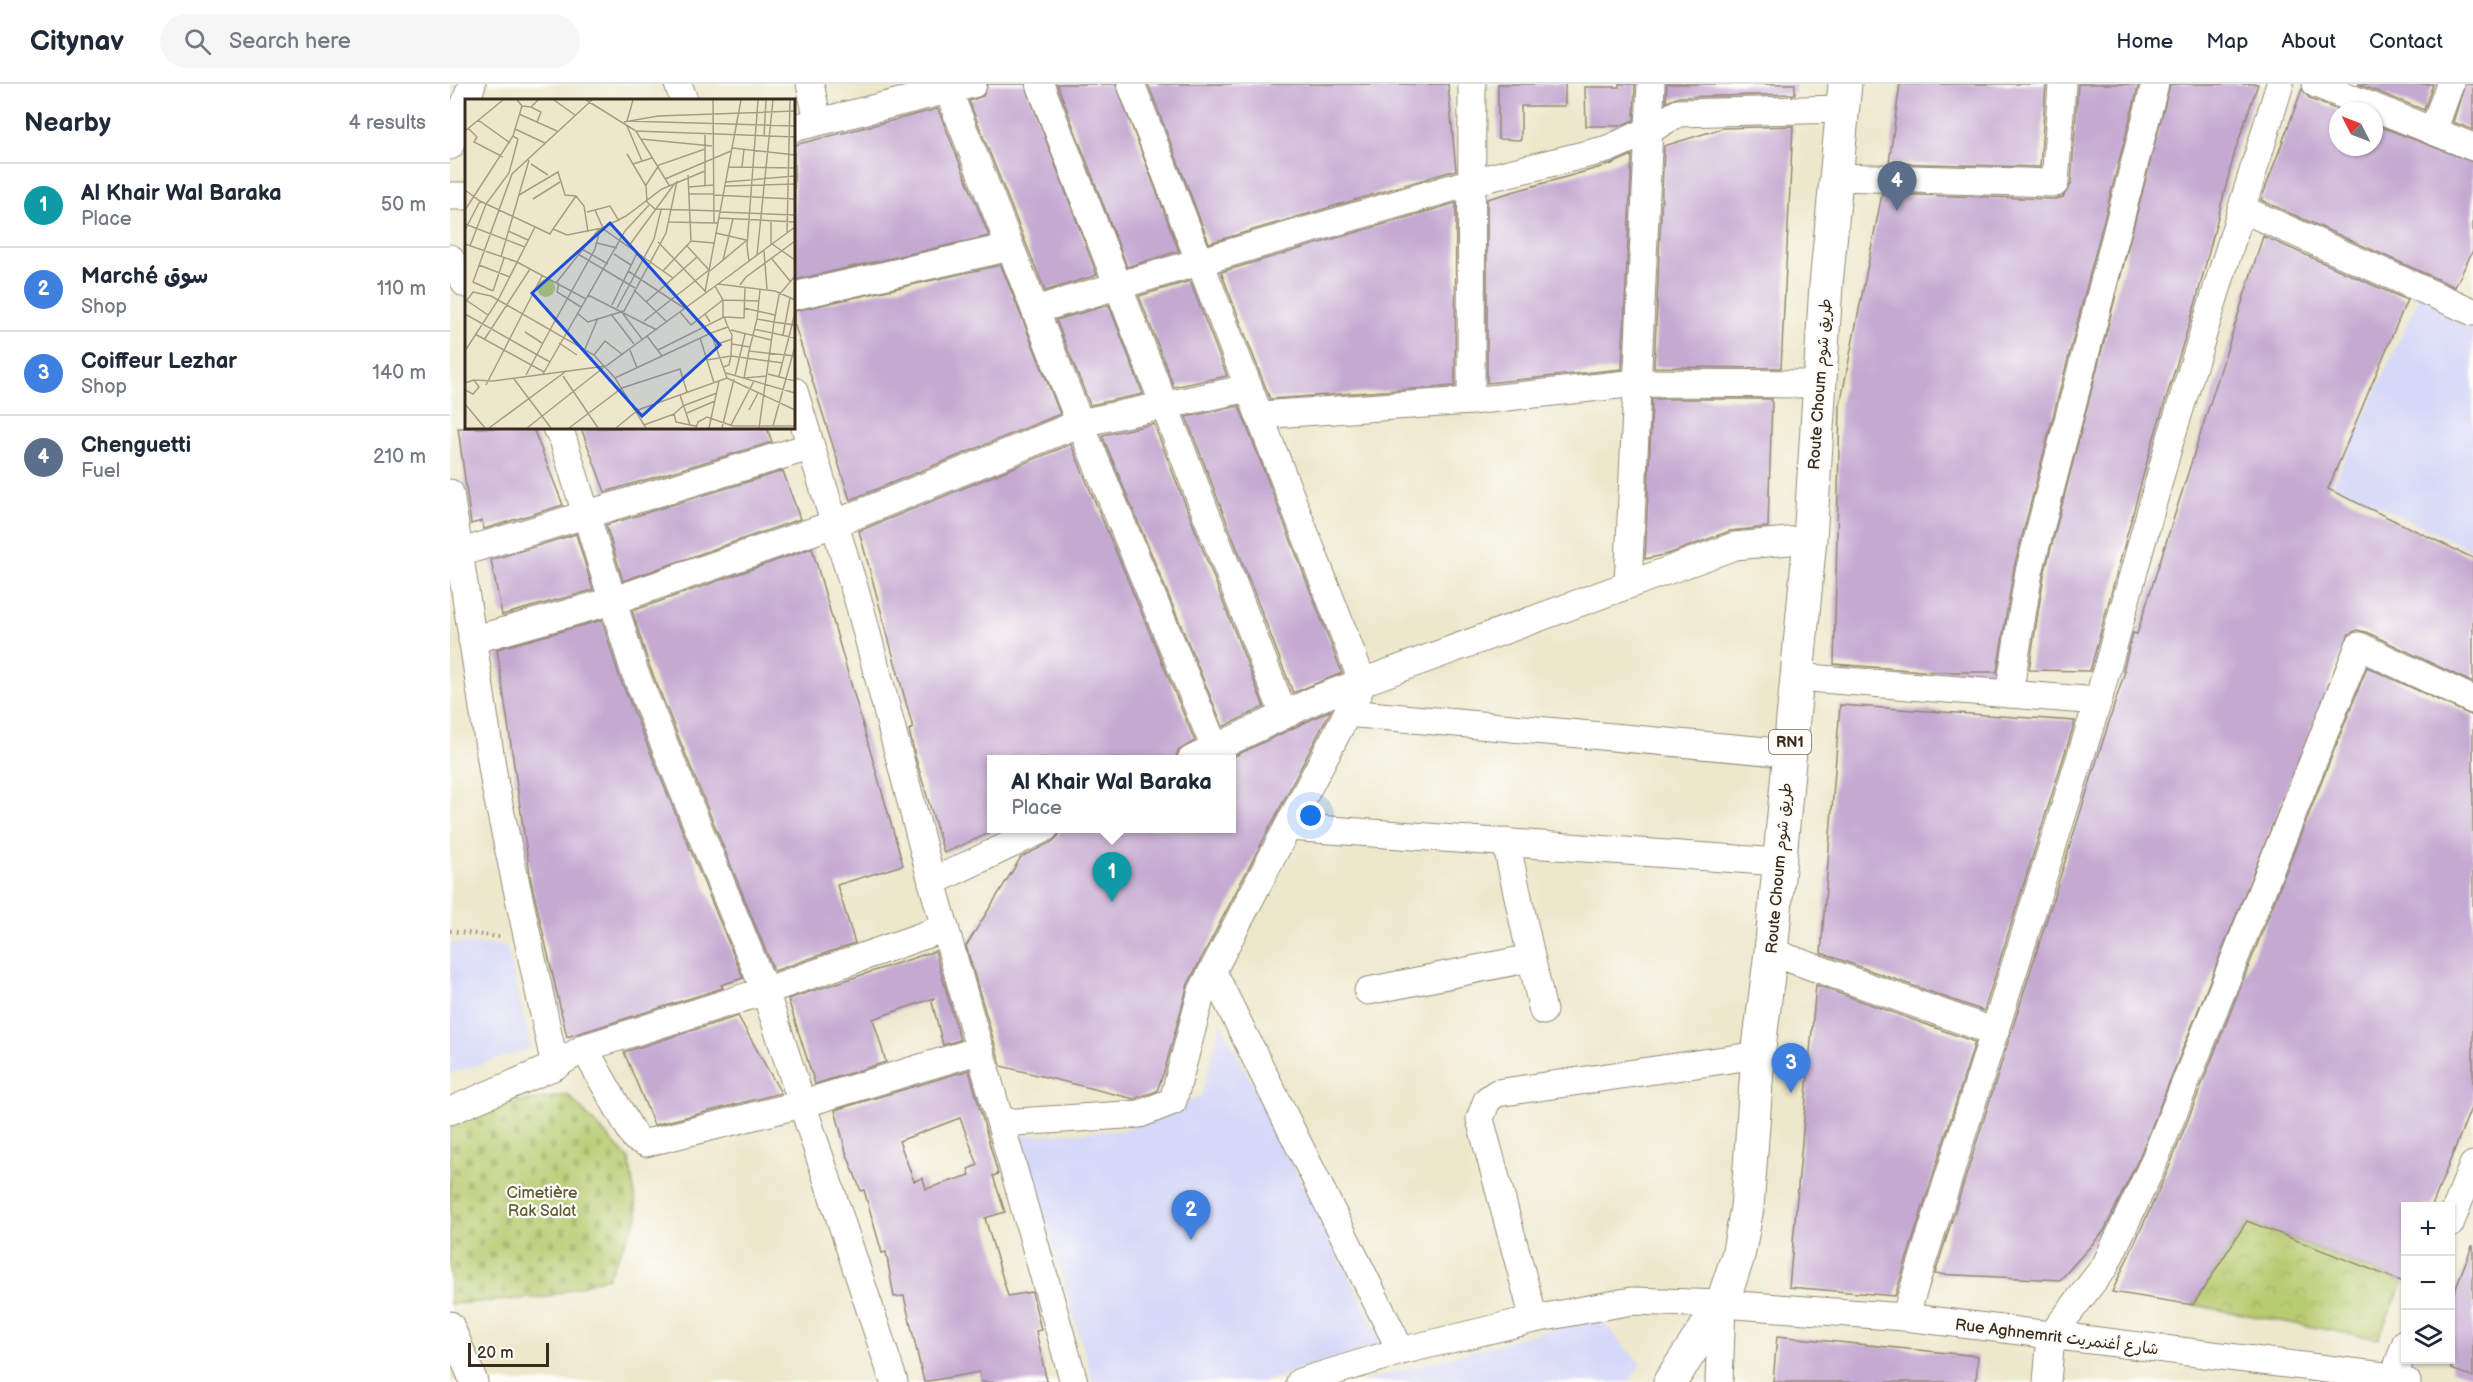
<!DOCTYPE html>
<html lang="en">
<head>
<meta charset="utf-8">
<style>
  :root { --surface:#fff; --page:#f6f6f7; --text:#1f2937; --muted:#747a83; --line:#e0e1e3; --accent:#1f6fb2 }
  body { margin:0; font-family:"Balsamiq Sans","Playpen Sans Arabic",sans-serif; background:var(--page); color:var(--text) }
  .controls { position:absolute; right:18px; bottom:18px; display:grid; overflow:hidden; border-radius:0px; box-shadow:0 2px 4px #0004 }
  .controls button { width:54px; height:54px; display:grid; place-items:center; padding:0; border:0; border-bottom:2px solid var(--line); background:var(--surface); color:var(--text); font:30px sans-serif }
  .compass { position:absolute; left:1879px; top:18px; width:54px; height:54px; border-radius:50%; background:var(--surface); box-shadow:0 2px 4px #0004; rotate:312deg }
  .scale { position:absolute; left:18px; bottom:15px; width:81px; box-sizing:border-box; padding-left:6px; border:3px solid #3b2a1e; border-top:0; font-size:16px; line-height:21px; white-space:nowrap; color:#3b2a1e; -webkit-text-stroke:4px #fdfcf7; paint-order:stroke }
  .you { position:absolute; left:861px; top:732px; width:21px; height:21px; margin:-15px; border:4px solid #fff; border-radius:50%; background:#1a73e8; box-shadow:0 0 0 9px #1a73e833 }
  .badge { display:grid; place-items:center; width:39px; height:39px; border-radius:50%; background:var(--accent); color:#fff; font-size:20px; font-weight:700 }
  .pin { position:absolute; translate:-50% -50px; filter:drop-shadow(0 2px 3px #0008) }
  .pin::after { content:''; position:absolute; top:32px; width:21px; height:18px; background:inherit; clip-path:polygon(0 0,100% 0,50% 100%) }
  .popup { position:absolute; left:537px; top:671px; width:249px; height:78px; box-sizing:border-box; display:grid; place-content:center; border-radius:0px; background:var(--surface); filter:drop-shadow(0 2px 4px #0005); font-size:20px; white-space:nowrap; color:var(--muted) }
  .popup b { font-size:22px; color:var(--text) }
  .popup::after { content:''; position:absolute; left:50%; top:100%; margin-left:-12px; border:12px solid transparent; border-top-color:var(--surface) }
  .list { margin:0; padding:0; list-style:none }
  h2 { display:flex; justify-content:space-between; align-items:center; height:78px; margin:0; padding:0 24px; font-size:26px }
  h2 small { font-size:20px; font-weight:400; color:var(--muted) }
  .list li { display:grid; grid-template-columns:39px 1fr auto; gap:18px; align-items:center; box-sizing:border-box; height:84px; padding:0 24px; border-top:2px solid var(--line) }
  .list b { display:block; font-size:22px; white-space:nowrap }
  .list p { margin:0; font-size:20px; white-space:nowrap; color:var(--muted) }
  .list em { font-size:20px; font-style:normal; color:var(--muted) }
  .icon { flex:none; width:33px; height:33px; fill:none; stroke:currentColor; stroke-width:2; stroke-linecap:round; stroke-linejoin:round }
  .map { position:relative; flex:none; width:2023px; height:1298px; overflow:hidden }
  header { display:flex; align-items:center; gap:36px; box-sizing:border-box; height:84px; padding:0 30px; background:var(--surface); border-bottom:2px solid var(--line) }
  header strong { font-size:28px }
  nav { display:flex; gap:33px; margin-inline-start:auto; font-size:21px }
  .search { width:420px; height:54px; background:var(--page); display:flex; align-items:center; gap:15px; box-sizing:border-box; padding:0 21px; border-radius:33px; color:var(--muted); font-size:22px }
  main { display:flex }
  aside { flex:1; background:var(--surface) }
  .map>svg:first-child { display:block }
</style>
</head>
<body>
<header>
<strong>Citynav</strong>
<div class="search"><svg class="icon" aria-label="search" viewBox="0 0 24 24"><circle cx="10" cy="10" r="6"/><path d="M15 15l6 6"/></svg>Search here</div>
<nav><a>Home</a><a>Map</a><a>About</a><a>Contact</a></nav>
</header>
<main>
<aside>
<h2>Nearby<small>4 results</small></h2>
<ul class="list">
<li><span class="badge" style="background:#0f9aa8">1</span><div><b>Al Khair Wal Baraka</b><p>Place</p></div><em>50 m</em></li>
<li><span class="badge" style="background:#3f7fe0">2</span><div><b>Marché سوق</b><p>Shop</p></div><em>110 m</em></li>
<li><span class="badge" style="background:#3f7fe0">3</span><div><b>Coiffeur Lezhar</b><p>Shop</p></div><em>140 m</em></li>
<li><span class="badge" style="background:#5c6f8a">4</span><div><b>Chenguetti</b><p>Fuel</p></div><em>210 m</em></li>
</ul>
</aside>
<div class="map">
<svg width="2023" height="1298" viewBox="0 0 2023 1298">
  <defs>
    <pattern id="cemetery-stones" width="16" height="16" patternUnits="userSpaceOnUse" patternTransform="scale(1.5)"><rect width="16" height="16" fill="#b7cb6f"/><path d="M2 7V4a2 2 0 0 1 4 0v3zM10 15v-3a2 2 0 0 1 4 0v3z" fill="#9eae60"/></pattern>
    <pattern id="park-crowns" width="20" height="18" patternUnits="userSpaceOnUse" patternTransform="scale(1.5)"><rect width="20" height="18" fill="#b7cb6f"/><path d="M2 6a3 3 0 1 1 6 0M12 15a3 3 0 1 1 6 0" fill="none" stroke="#9eae60"/></pattern>
  </defs>
  <rect width="100%" height="100%" fill="#fdfcf7"/>
  <filter id="ink" filterUnits="userSpaceOnUse"><feTurbulence type="fractalNoise" baseFrequency=".0167" numOctaves="2"/><feDisplacementMap in="SourceGraphic" scale="12" xChannelSelector="R" yChannelSelector="G"/><feConvolveMatrix kernelMatrix="1 2 1 2 8 2 1 2 1" color-interpolation-filters="sRGB"/></filter>
  <filter id="wash" filterUnits="userSpaceOnUse"><feTurbulence type="fractalNoise" baseFrequency=".008" numOctaves="4" result="noise"/><feDisplacementMap in="SourceGraphic" scale="24" xChannelSelector="R" yChannelSelector="G"/><feGaussianBlur stdDeviation="1.35" result="paint"/><feColorMatrix in="noise" values="0 0 0 0 0 0 0 0 0 0 0 0 0 0 0 0 0 1.4 0 .05"/><feComposite in="paint" operator="in"/></filter>
  <g filter="url(#wash)">
    <rect width="100%" height="100%" fill="#ede8cc"/>
    <g fill="#d6d8f8">
      <polygon points="1973,205 2023,231 2023,467 1883,400"/>
      <polygon points="0,859 57,862 81,964 0,990"/>
      <polygon points="771,938 933,1260 811,1298 643,1298 571,1052 674,1046 751,1012"/>
      <polygon points="1147,1232 1191,1280 1179,1298 911,1298"/>
    </g>
    <polygon fill="url(#cemetery-stones)" stroke="#797a46" stroke-width="1.5" points="118,1011 179,1075 188,1132 158,1193 97,1213 0,1220 0,1027"/>
    <polygon fill="url(#park-crowns)" stroke="#797a46" stroke-width="1.5" points="1797,1137 1953,1198 1928,1255 1743,1221"/>
    <g id="blocks">
      <g fill="#c4a9d1" fill-rule="evenodd">
        <polygon points="538,0 575,0 647,191 595,207 519,17 533,12"/>
        <polygon points="607,0 666,0 729,167 677,183"/>
        <polygon points="698,0 998,0 1006,86 759,159"/>
        <polygon points="1048,0 1115,0 1115,22 1071,22 1071,56 1048,55"/>
        <polygon points="1169,0 1185,0 1184,36 1170,42 1136,42 1135,3 1169,3"/>
        <polygon points="1217,0 1345,0 1345,10 1228,13 1216,18"/>
        <polygon points="1450,0 1596,0 1590,83 1439,79"/>
        <polygon points="1628,0 1689,0 1564,484 1547,588 1485,588 1384,580 1390,321 1432,110 1605,115 1613,113 1621,100"/>
        <polygon points="1720,0 1808,0 1785,67 1746,218 1701,363 1640,587 1579,586 1594,491"/>
        <polygon points="1908,0 1983,0 1974,26"/>
        <polygon points="2015,0 2023,0 2023,46 2003,38"/>
        <polygon points="1852,5 1860,15 1891,27 1888,27 1888,63 1924,63 1924,40 2023,78 2023,166 2005,203 1811,116"/>
        <polygon points="488,25 539,152 344,196 344,61"/>
        <polygon points="1343,42 1331,284 1204,283 1214,62 1273,44"/>
        <polygon points="1182,71 1172,285 1037,299 1037,115 1162,80"/>
        <polygon points="1006,119 1005,302 820,315 771,188"/>
        <polygon points="1813,152 1957,216 1878,405 2023,474 2023,599 1916,548 1907,546 1899,550 1689,1074 1654,1147 1610,1196 1485,1190 1675,587 1673,587 1683,549 1687,550"/>
        <polygon points="551,181 610,330 400,416 344,239 344,227"/>
        <polygon points="740,197 777,292 724,303 689,212"/>
        <polygon points="659,221 693,310 640,321 606,236"/>
        <polygon points="1202,315 1322,315 1318,443 1280,447 1218,470 1195,475"/>
        <polygon points="789,322 892,589 843,609 736,333"/>
        <polygon points="704,340 814,623 773,643 652,351"/>
        <polygon points="8,344 83,344 113,421 34,445 32,437 21,440"/>
        <polygon points="131,344 317,344 322,358 155,408"/>
        <polygon points="621,360 745,657 728,667 725,675 542,675 542,748 494,769 465,672 459,646 463,644 409,447"/>
        <polygon points="333,387 350,435 173,497 156,441"/>
        <polygon points="126,450 143,506 52,531 41,476"/>
        <polygon points="362,464 453,781 387,801 405,859 324,887 199,581 182,527"/>
        <polygon points="152,536 169,592 293,894 271,901 273,904 117,953 81,797 47,565"/>
        <polygon points="1917,583 2023,632 2023,1019 1982,1122 1956,1122 1956,1199 1797,1137 1743,1221 1662,1208 1718,1086"/>
        <polygon points="1390,621 1625,637 1534,927 1371,869"/>
        <polygon points="881,626 738,900 715,985 707,1007 684,1015 551,982 516,862 571,773 602,758 608,752 611,744 782,744 782,675 778,675"/>
        <polygon points="485,867 510,956 493,961 482,918 484,914 423,935 436,978 365,1000 338,915"/>
        <polygon points="1366,901 1525,958 1445,1212 1339,1203"/>
        <polygon points="288,932 331,1009 204,1041 174,968"/>
        <path d="M519 986 548 1090 543 1092 555 1128 535 1134 558 1212 582 1208 591 1246 586 1247 597 1298H531L529 1288 474 1298 454 1212 444 1213 436 1168 432 1169 414 1106 411 1107 396 1068 385 1026ZM510 1034 528 1081 518 1085 520 1091 476 1105 473 1094 464 1097 449 1057Z"/>
        <polygon points="2022,1162 2023,1162 2023,1293 2001,1285 2001,1216"/>
        <polygon points="1327,1252 1528,1272 1526,1298 1323,1298"/>
      </g>
    </g>
  </g>
  <g filter="url(#ink)">
    <use href="#blocks" fill-opacity="0" stroke="#948975" stroke-width="1.5"/>
    <g fill="none" stroke-linecap="round" stroke-linejoin="round">
      <defs>
        <g id="minor">
          <polyline points="228,0 234,16"/>
          <polyline points="360,0 368,37"/>
          <polyline points="590,0 834,631"/>
          <polyline points="1866,0 2023,63"/>
          <polyline points="498,6 630,339 765,664"/>
          <polyline points="344,44 523,0"/>
          <polyline points="1983,47 2000,0"/>
          <polyline points="0,62 22,0"/>
          <polyline points="1386,93 1605,99 1612,0"/>
          <polyline points="0,112 16,112"/>
          <polyline points="1792,125 2023,228"/>
          <polyline points="0,174 16,200"/>
          <polyline points="344,212 560,163"/>
          <polyline points="585,226 1022,98 1158,65 1198,47 1228,29 1393,25"/>
          <polyline points="344,307 410,523 482,798 624,1298"/>
          <polyline points="1021,317 1022,0"/>
          <polyline points="809,331 1021,317 1187,299 1368,300"/>
          <polyline points="106,344 112,352 184,586 315,907 444,1298"/>
          <polyline points="0,409 45,702 105,982"/>
          <polyline points="9,469 359,363"/>
          <polyline points="1178,501 1201,0"/>
          <polyline points="22,556 162,517 384,440 630,339 799,304"/>
          <polyline points="1346,593 1648,617"/>
          <polyline points="1559,610 1579,488 1705,0"/>
          <polyline points="897,629 1339,669"/>
          <polyline points="741,676 869,614 1285,462 1360,455"/>
          <polyline points="838,743 1329,778"/>
          <polyline points="1056,758 1093,927"/>
          <polyline points="482,798 595,744"/>
          <polyline points="1321,868 1545,948"/>
          <polyline points="763,888 951,1267"/>
          <polyline points="918,907 1081,874"/>
          <polyline points="134,964 185,1054 196,1059 352,1020 530,966"/>
          <polyline points="0,1027 105,982 134,964 315,907 495,844"/>
          <polyline points="551,1039 690,1030 723,1017 752,907 913,599 681,0"/>
          <polyline points="2000,1140 2023,1081"/>
          <polyline points="1455,1233 1648,617 1720,357 1830,0"/>
          <polyline points="1084,1235 1030,1035 1037,1016 1047,1009 1308,971"/>
          <polyline points="0,1241 24,1298"/>
          <polyline points="850,1298 951,1267 1084,1235 1182,1217 1272,1220 1455,1233 1942,1293 1957,1298"/>
          <polyline points="1269,1298 1272,1220"/>
          <polyline points="1597,1298 1601,1252 1655,1182 1703,1080 1909,562 2023,616"/>
          <polyline points="1942,1298 1956,1258"/>
        </g>
        <polyline id="trunk" points="1220,1298 1272,1220 1288,1172 1297,1124 1308,971 1321,868 1360,455 1376,201 1395,0"/>
      </defs>
      <use href="#minor" stroke="#948975" stroke-width="29"/>
      <use href="#trunk" stroke="#948975" stroke-width="35"/>
      <polyline stroke="#948975" stroke-width="4" stroke-dasharray="1.5 4.5" stroke-linecap="butt" points="0,847 50,853"/>
      <use href="#minor" stroke="#fff" stroke-width="27"/>
      <use href="#trunk" stroke="#fff" stroke-width="33"/>
    </g>
  </g>
  <g text-anchor="middle" stroke-width="4.5" stroke-linejoin="round" paint-order="stroke">
    <rect fill="#fdfcf7" stroke="#75695f" stroke-width="1.5" x="1319" y="646" width="42" height="24" rx="4.5"/>
    <g font-size="15" font-weight="bold" fill="#3b2a1e">
      <text x="1340" y="663">RN1</text>
    </g>
    <g font-size="16" fill="#3b2a1e" stroke="#fdfcf7">
      <text transform="translate(1369 300) rotate(-86)" y="6">Route Choum طريق شوم</text>
      <text transform="translate(1328 784) rotate(-85)" y="6">Route Choum طريق شوم</text>
      <text transform="translate(1607 1252) rotate(7)" y="6">Rue Aghnemrit شارع أغنمريت</text>
    </g>
    <g font-size="16" fill="#605a36" stroke="#fdfcf7">
      <text x="92" y="1114">Cimetière<tspan x="92" dy="18">Rak Salat</tspan></text>
    </g>
  </g>
  <g transform="translate(15 15)">
    <rect width="330" height="330" fill="#ede8cc"/>
    <path d="M72 189a9 9 0 1 1 18 0a9 9 0 1 1-18 0Z" fill="#b7cb6f"/>
    <path fill="none" stroke="#a69c86" stroke-width="1.5" d="M89 1 110 16M121 1 171 32 204 86M168 1 162 22 330 27M248 1 249 124H253M57 7 66 8 73 1M66 8 76 13 72 23M54 15 92 32M13 21 45 44M159 23 193 17 330 12M162 27 177 62M3 29 12 38 9 43 38 58M50 30 80 44M0 32 38 1M171 32 330 38M240 34V86M299 37 301 1M176 40 247 47M267 49 330 56M162 55 181 87 182 103 190 110 255 112M66 65 83 76M168 65 187 59M263 68 330 69M277 68 279 50M200 80 266 52M261 83 330 77M181 86 194 66 240 50M260 87 330 85M224 88 248 86M0 91 15 102 85 135 88 130 102 136 137 129M224 95H248M54 96 93 73 100 96 111 97 119 107 123 133M248 96 330 100M68 100 95 83M0 111 48 37 57 7 52 1M130 111 138 129M122 113 145 107 154 122M255 113 330 116M254 119 330 123M204 123 249 124M306 123V146M0 125 60 148M88 130 111 97M0 131 15 102M43 132 63 141M251 134 281 141M322 134 325 1M226 142 249 144M193 143 240 192M132 144 152 149M0 145 52 163 121 200M307 145 330 161M5 147 21 105 44 74 53 40 48 37M163 148 210 84M117 150 143 165M299 152 302 190M113 155 170 189M149 155 166 166M292 156 308 1M36 158 64 61M307 160 325 182M258 161 268 120M284 162 282 147 293 1M14 166 45 178M163 172 219 209M198 172 226 142 223 76M245 172 282 141M330 177 314 196 309 223 330 226M208 179 137 129 161 117 197 90 240 72M91 184 134 130M94 184 92 193 116 208M253 185 330 128M275 186 281 178 330 142M250 187 258 201V219M169 191 201 222M28 192 8 183 47 75 127 1M28 192 39 159M240 193 276 1M123 196 192 231M1 201 23 216M2 201 8 193 26 197 129 256 150 279 181 329M181 203 232 158M147 206 172 154M152 209 189 140 196 111M279 209 310 216M156 212 177 240M215 213 226 226 240 215M112 214 123 223 159 212 201 134 212 82M0 215 85 263M146 215 169 245M259 218 279 219 280 188M292 220 295 191M179 222 244 171 222 147M245 223 240 215 258 201 294 202M86 229 130 150 135 130M289 230 330 239M266 231 306 241M60 233 77 244M10 235 79 273M318 236 325 199M182 237 197 257M235 239 242 261M19 241 65 170M94 244 112 256M267 245 285 248M250 246 267 240M120 250 133 219M165 251 172 269M193 251 259 218 263 228 246 234 262 279M0 252 33 201 70 128M284 252 292 220 309 223 294 329M129 256 140 242 158 256M258 268 264 266 266 257 267 236 263 228M261 274 330 294M78 275 160 132 184 106M303 275 330 282M61 276 86 229M98 277 133 329M270 277 280 235M302 277 279 279 284 252 330 257M314 277 330 214M150 279 246 234M49 280 86 329M9 281 28 282 141 267 253 185 310 192 330 201M0 284 9 281 14 288 8 295 0 291M249 284 242 261 266 257 318 264M21 286 77 177M215 296 225 326 231 327M0 305 20 329M284 311 293 294M222 314 250 302M209 315 218 307 252 294M179 326 209 315 211 323 225 326M266 326 289 282M308 327 330 247M24 329 100 273M62 329 138 269M104 329 157 289 215 270 222 293M151 329 173 311 262 279 330 311M231 329 233 323 242 318 268 327H330M244 329 254 282M257 329 269 280"/>
    <path fill="#1d4ed8" fill-opacity="0.15" stroke="#1d4ed8" stroke-width="3" d="M145 124 255 246 177 317 67 194Z"/>
    <rect width="330" height="330" fill="none" stroke="#3b2a1e" stroke-width="3"/>
  </g>
</svg>
<div class="controls">
<button>+</button>
<button>−</button>
<button><svg class="icon" aria-label="layers" viewBox="0 0 24 24"><path d="M12 4l9 5-9 5-9-5zM3 14l9 5 9-5"/></svg></button>
</div>
<svg class="compass" viewBox="-18 -18 36 36"><path d="M0-13l5 13h-10z" fill="#e53935"/><path d="M0 13l5-13h-10z" fill="#747a83"/></svg>
<div class="scale">20 m</div>
<div class="you"></div>
<div class="pin badge" style="left:662px;top:818px;background:#0f9aa8">1</div>
<div class="popup"><b>Al Khair Wal Baraka</b>Place</div>
<div class="pin badge" style="left:741px;top:1156px;background:#3f7fe0">2</div>
<div class="pin badge" style="left:1341px;top:1009px;background:#3f7fe0">3</div>
<div class="pin badge" style="left:1447px;top:127px;background:#5c6f8a">4</div>
</div>
</main>
</body>
</html>
